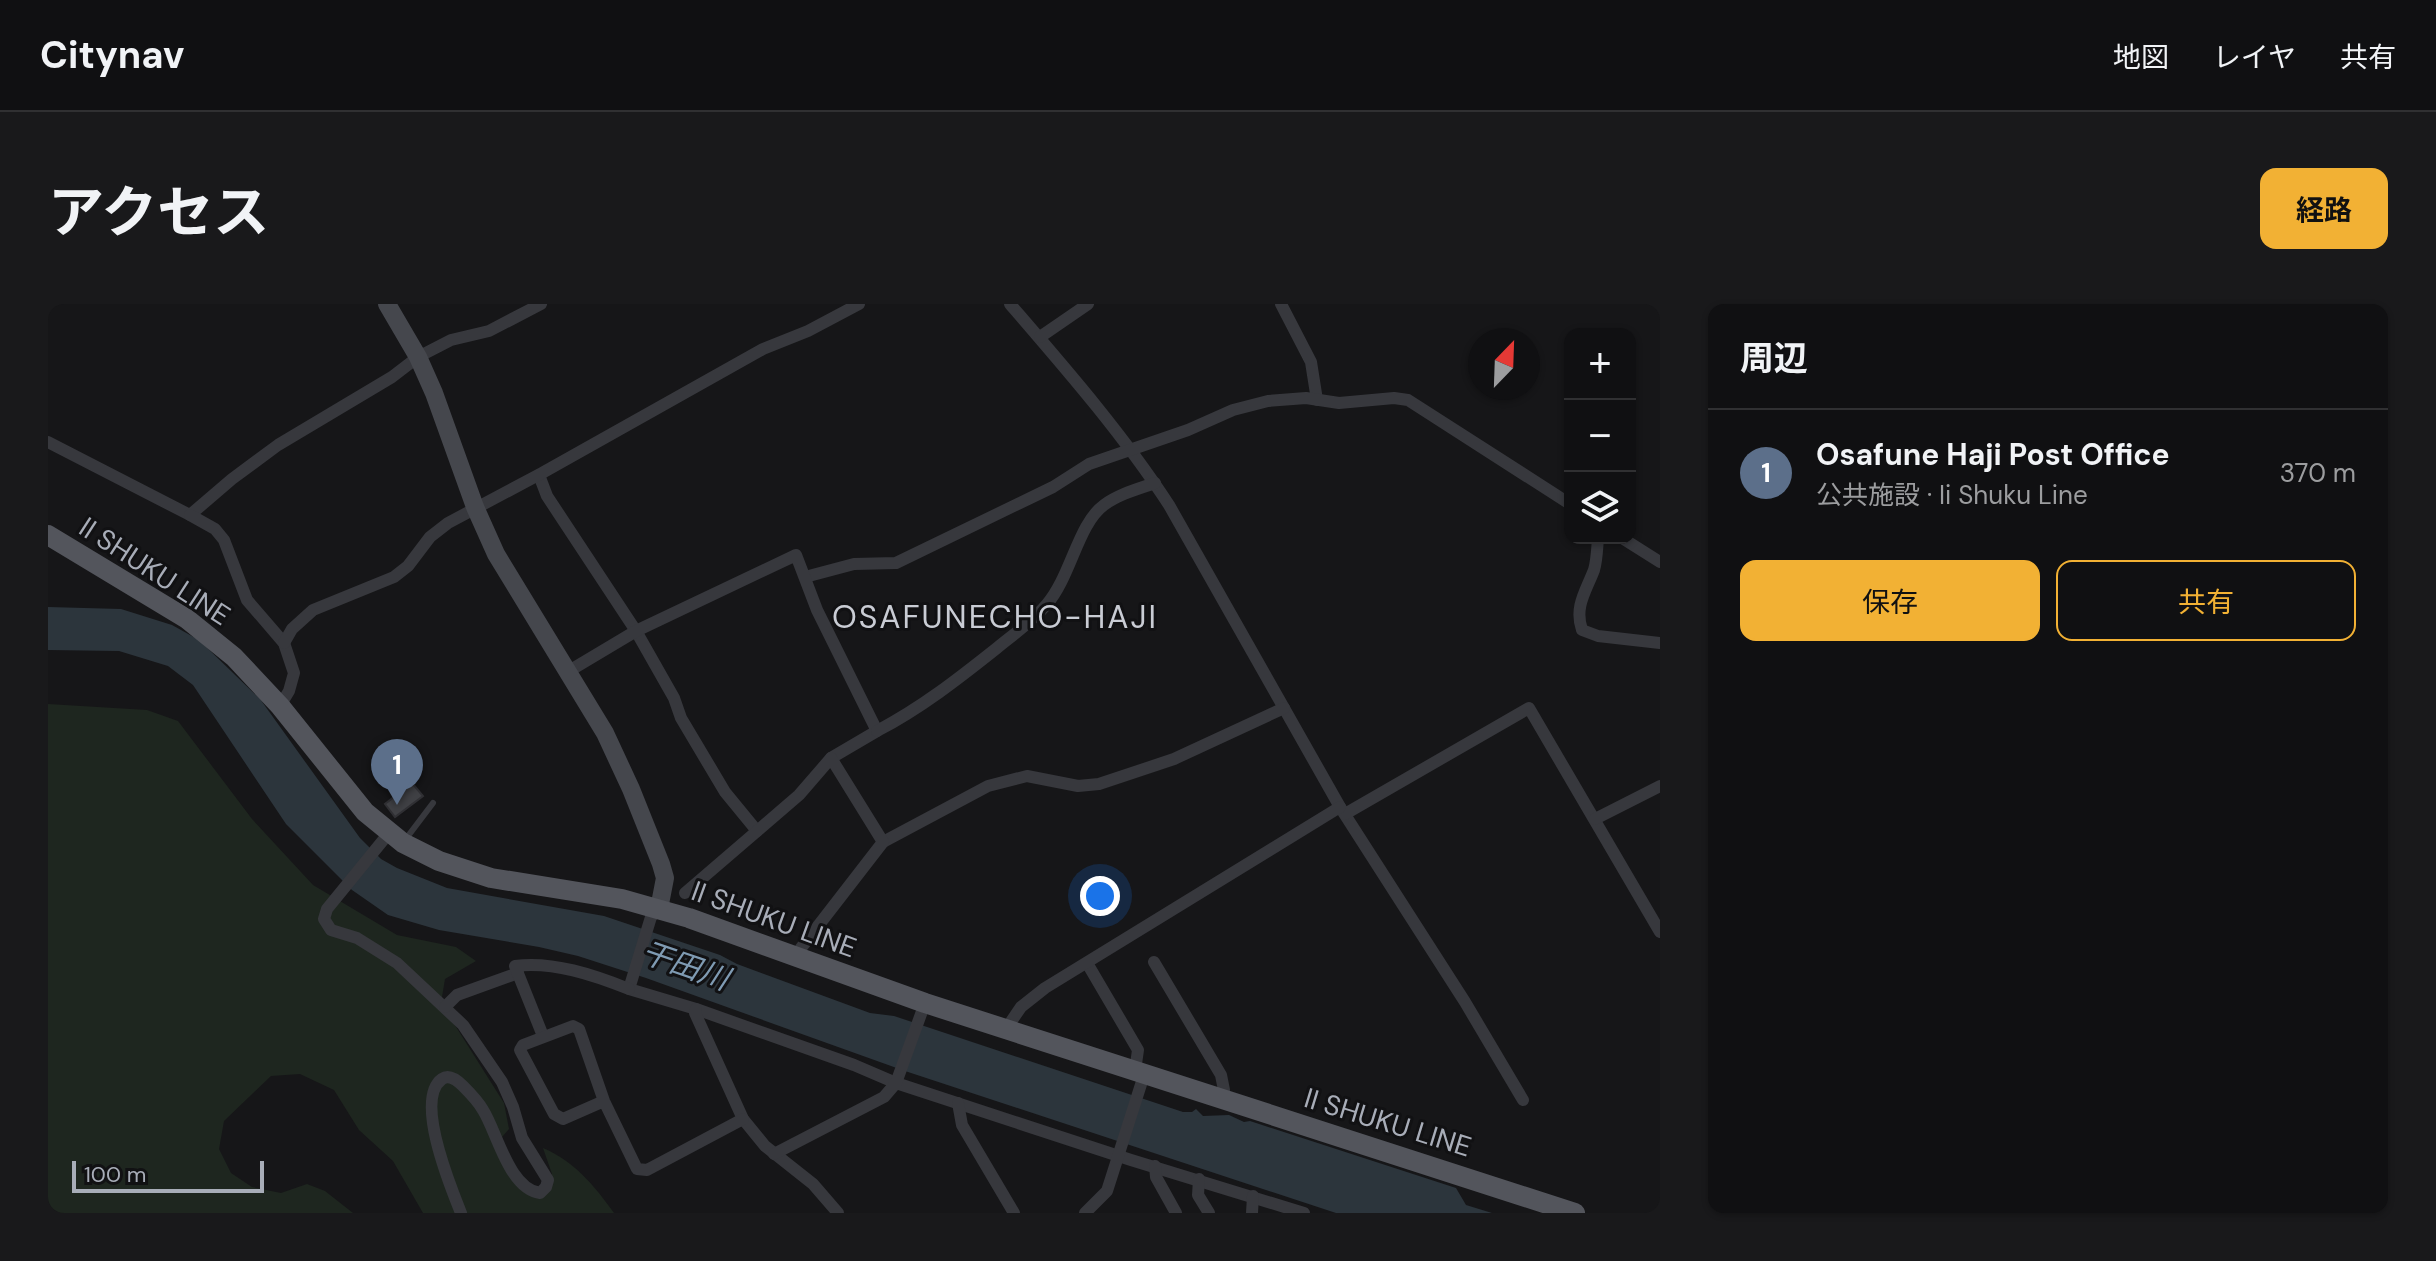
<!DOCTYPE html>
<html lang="ja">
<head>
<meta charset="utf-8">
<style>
  :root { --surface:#101012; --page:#19191b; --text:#f1f3f6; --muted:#9c9d9f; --line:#303032; --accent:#f2b134 }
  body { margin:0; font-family:"DM Sans","Noto Sans JP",sans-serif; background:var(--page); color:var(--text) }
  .controls { position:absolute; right:24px; top:24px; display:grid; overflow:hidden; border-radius:16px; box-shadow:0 2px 6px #0004 }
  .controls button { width:72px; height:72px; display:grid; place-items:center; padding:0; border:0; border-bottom:2px solid var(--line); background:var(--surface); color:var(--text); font:40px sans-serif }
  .compass { position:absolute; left:1420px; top:24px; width:72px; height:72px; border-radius:50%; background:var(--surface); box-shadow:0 2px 6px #0004; rotate:23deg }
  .scale { position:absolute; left:24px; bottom:20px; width:192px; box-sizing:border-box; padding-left:8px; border:4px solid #a8adb8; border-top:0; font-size:22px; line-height:28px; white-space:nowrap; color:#a8adb8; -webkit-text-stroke:6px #111113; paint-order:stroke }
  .you { position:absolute; left:1052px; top:592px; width:28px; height:28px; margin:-20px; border:6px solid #fff; border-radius:50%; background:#1a73e8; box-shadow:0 0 0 12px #1a73e833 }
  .badge { display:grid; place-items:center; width:52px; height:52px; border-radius:50%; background:var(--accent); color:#fff; font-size:26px; font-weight:700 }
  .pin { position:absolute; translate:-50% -66px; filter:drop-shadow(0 2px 4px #0008) }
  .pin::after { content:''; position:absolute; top:42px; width:28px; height:24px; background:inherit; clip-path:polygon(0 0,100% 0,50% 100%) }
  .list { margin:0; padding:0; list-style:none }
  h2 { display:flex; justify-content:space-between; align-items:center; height:104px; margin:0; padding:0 32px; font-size:34px }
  h2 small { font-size:26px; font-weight:400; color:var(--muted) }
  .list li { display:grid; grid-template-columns:52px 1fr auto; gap:24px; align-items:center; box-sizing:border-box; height:128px; padding:0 32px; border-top:2px solid var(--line) }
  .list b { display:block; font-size:30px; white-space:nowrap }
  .list p { margin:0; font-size:26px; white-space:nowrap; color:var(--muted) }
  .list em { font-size:26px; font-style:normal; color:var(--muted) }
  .actions { display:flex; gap:16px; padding:24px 32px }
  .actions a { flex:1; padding:18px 0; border:2px solid var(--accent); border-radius:16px; text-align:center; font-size:28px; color:var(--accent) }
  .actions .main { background:var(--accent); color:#111 }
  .icon { flex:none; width:44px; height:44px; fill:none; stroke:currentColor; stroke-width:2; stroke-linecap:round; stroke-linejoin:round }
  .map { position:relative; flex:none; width:1612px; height:909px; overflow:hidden; border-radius:16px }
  header { display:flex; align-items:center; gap:48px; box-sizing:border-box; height:112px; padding:0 40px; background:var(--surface); border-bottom:2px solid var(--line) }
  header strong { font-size:38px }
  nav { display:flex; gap:44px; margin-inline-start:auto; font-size:28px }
  .intro { display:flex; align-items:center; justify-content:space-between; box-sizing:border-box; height:192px; padding:0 48px }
  h1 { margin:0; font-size:56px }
  .button { padding:20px 36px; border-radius:16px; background:var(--accent); color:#111; font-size:28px; font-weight:700 }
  main { display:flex; gap:48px; padding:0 48px }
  aside { flex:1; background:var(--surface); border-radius:16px; box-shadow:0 2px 6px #0004 }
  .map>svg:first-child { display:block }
</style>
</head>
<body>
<header>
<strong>Citynav</strong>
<nav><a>地図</a><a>レイヤ</a><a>共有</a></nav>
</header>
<div class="intro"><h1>アクセス</h1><a class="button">経路</a></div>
<main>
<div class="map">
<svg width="1612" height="909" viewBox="0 0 1612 909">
  <rect width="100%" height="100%" fill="#161618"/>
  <path fill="#1e261f" d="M0 400 99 406 130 417 204 515 265 581 349 631 408 643 428 657 397 675 393 699 456 799 461 825 447 841 487 893 501 884 504 870 495 844C526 857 546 881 566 909H375L345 857 311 826 286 786 252 770 223 772 176 817 171 845 183 869 204 883 233 889 259 880 277 887 305 909H0Z"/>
  <polygon fill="#2c353c" points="0,303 73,305 124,321 151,336 212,395 312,534 333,555 349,564 399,584 556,612 672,651 689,660 822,709 846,712 1135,808 1144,808 1148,805 1155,812 1181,811 1196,818 1202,817 1408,884 1418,901 1444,909 1288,909 857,767 598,674 530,652 491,643 391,626 340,611 304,586 238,520 145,381 120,362 71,347 0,346"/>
  <polygon fill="#404145" stroke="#303034" stroke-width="2" points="364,479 375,492 347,513 337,500"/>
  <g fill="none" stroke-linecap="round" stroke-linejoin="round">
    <polyline stroke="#37383d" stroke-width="6" points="357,536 385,499"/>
    <g stroke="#37383d" stroke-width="12">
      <path d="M962 0C1018 65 1074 129 1121 201L1292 503 1417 698 1475 796"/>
      <polyline points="1233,0 1263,58 1269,96"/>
      <polyline points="992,33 1040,0"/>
      <polyline points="0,138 142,211 184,175 230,141 344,73 370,53 403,36 441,27 493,0"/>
      <polyline points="491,171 499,192 588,327 626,394 633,414 677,488 709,527"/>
      <polyline points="142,211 167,225 176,236 199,296 236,339 246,369 241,387 232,402"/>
      <path d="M1550 234C1549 245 1549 256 1546 266 1538 287 1526 303 1534 326L1550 332 1612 339"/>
      <polyline points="1574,234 1612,258"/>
      <polyline points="757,273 806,260 848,259 1005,183 1041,160 1140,126 1185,106 1220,97 1258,94 1291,99 1346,94 1360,96 1522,200"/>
      <polyline points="236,339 244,325 265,306 346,273 360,262 382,233 400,219 494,169 715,45 760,27 811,0"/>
      <polyline points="521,367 588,327 748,251 769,306 829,427 783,454"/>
      <path d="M829 427C873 404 910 375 949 344 966 330 985 317 999 300 1023 272 1030 220 1056 201 1071 190 1090 185 1107 179"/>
      <polyline points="1297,510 1481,404 1612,628"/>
      <polyline points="1547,515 1612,482"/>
      <path d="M341 529 279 605 276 615 283 626 309 634 349 659 415 721 454 778 465 803 474 834 500 876 498 883 492 889C461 885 449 828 435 806 430 797 422 789 415 782 410 777 401 770 394 775 366 795 403 884 413 909"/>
      <polyline points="835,538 940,482 979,472 1030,482 1051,480 1126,455 1236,404"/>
      <polyline points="637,589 751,491 783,454 835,538 753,644 749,653"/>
      <polyline points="611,605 603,613 581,685 648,705 806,761 848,779 1083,856 1256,909"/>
      <polyline points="1106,658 1173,771 1176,786 1174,795"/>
      <polyline points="1039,659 1090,746 1087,767"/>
      <polyline points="397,703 409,691 470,669"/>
      <polyline points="648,705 647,709 652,720 695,815 717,842 765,880 790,909"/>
      <polyline points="958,725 973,703 997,684 1292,503"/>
      <path d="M495 732 467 662C505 657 546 671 581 685"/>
      <polyline points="556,797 515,815 506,810 472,746 475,741 525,722 531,725 556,797 589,865 599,866 695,815"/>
      <polyline points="910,799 914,821 966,909"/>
      <polyline points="726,850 836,793 848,779 877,699"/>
      <polyline points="1107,862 1108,873 1128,909"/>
      <polyline points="1151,875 1150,891 1161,909"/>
      <polyline points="1037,909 1059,887 1096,771"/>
      <polyline points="1204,909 1205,892"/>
    </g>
    <polyline stroke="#45474d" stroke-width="18" points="339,0 370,53 386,89 427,203 448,250 557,429 583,485 613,560 617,574 611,605"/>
    <polyline stroke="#53555c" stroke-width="20" points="0,231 139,315 186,353 232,402 317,508 355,539 391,557 443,574 574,595 641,614 877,699 1527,909"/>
  </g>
  <g text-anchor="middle" stroke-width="6" stroke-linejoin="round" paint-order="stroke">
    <g font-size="28" fill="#a8adb8" stroke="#111113">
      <text transform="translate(107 267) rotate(33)" y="10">II SHUKU LINE</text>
      <text transform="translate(726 615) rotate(20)" y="10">II SHUKU LINE</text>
      <text transform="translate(1340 818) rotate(17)" y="10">II SHUKU LINE</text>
    </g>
    <g font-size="30" font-style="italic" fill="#7f9bb3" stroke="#111113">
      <text transform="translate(637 662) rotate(19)" y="10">干田川</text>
    </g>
    <g font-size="32" letter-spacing="2" fill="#c9ccd4" stroke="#111113">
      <text x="947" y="324">OSAFUNECHO-HAJI</text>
    </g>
  </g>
</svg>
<div class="controls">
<button>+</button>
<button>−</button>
<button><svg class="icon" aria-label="layers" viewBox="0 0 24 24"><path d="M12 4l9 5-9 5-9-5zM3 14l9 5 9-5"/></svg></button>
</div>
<svg class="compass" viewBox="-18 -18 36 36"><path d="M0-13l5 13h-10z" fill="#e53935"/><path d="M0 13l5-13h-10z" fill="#9c9d9f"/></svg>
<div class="scale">100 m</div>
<div class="you"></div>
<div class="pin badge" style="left:349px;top:501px;background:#5c6f8a">1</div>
</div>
<aside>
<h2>周辺<small></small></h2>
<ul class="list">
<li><span class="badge" style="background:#5c6f8a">1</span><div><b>Osafune Haji Post Office</b><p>公共施設 · Ii Shuku Line</p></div><em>370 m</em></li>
</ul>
<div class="actions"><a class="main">保存</a><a>共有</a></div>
</aside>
</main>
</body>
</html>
